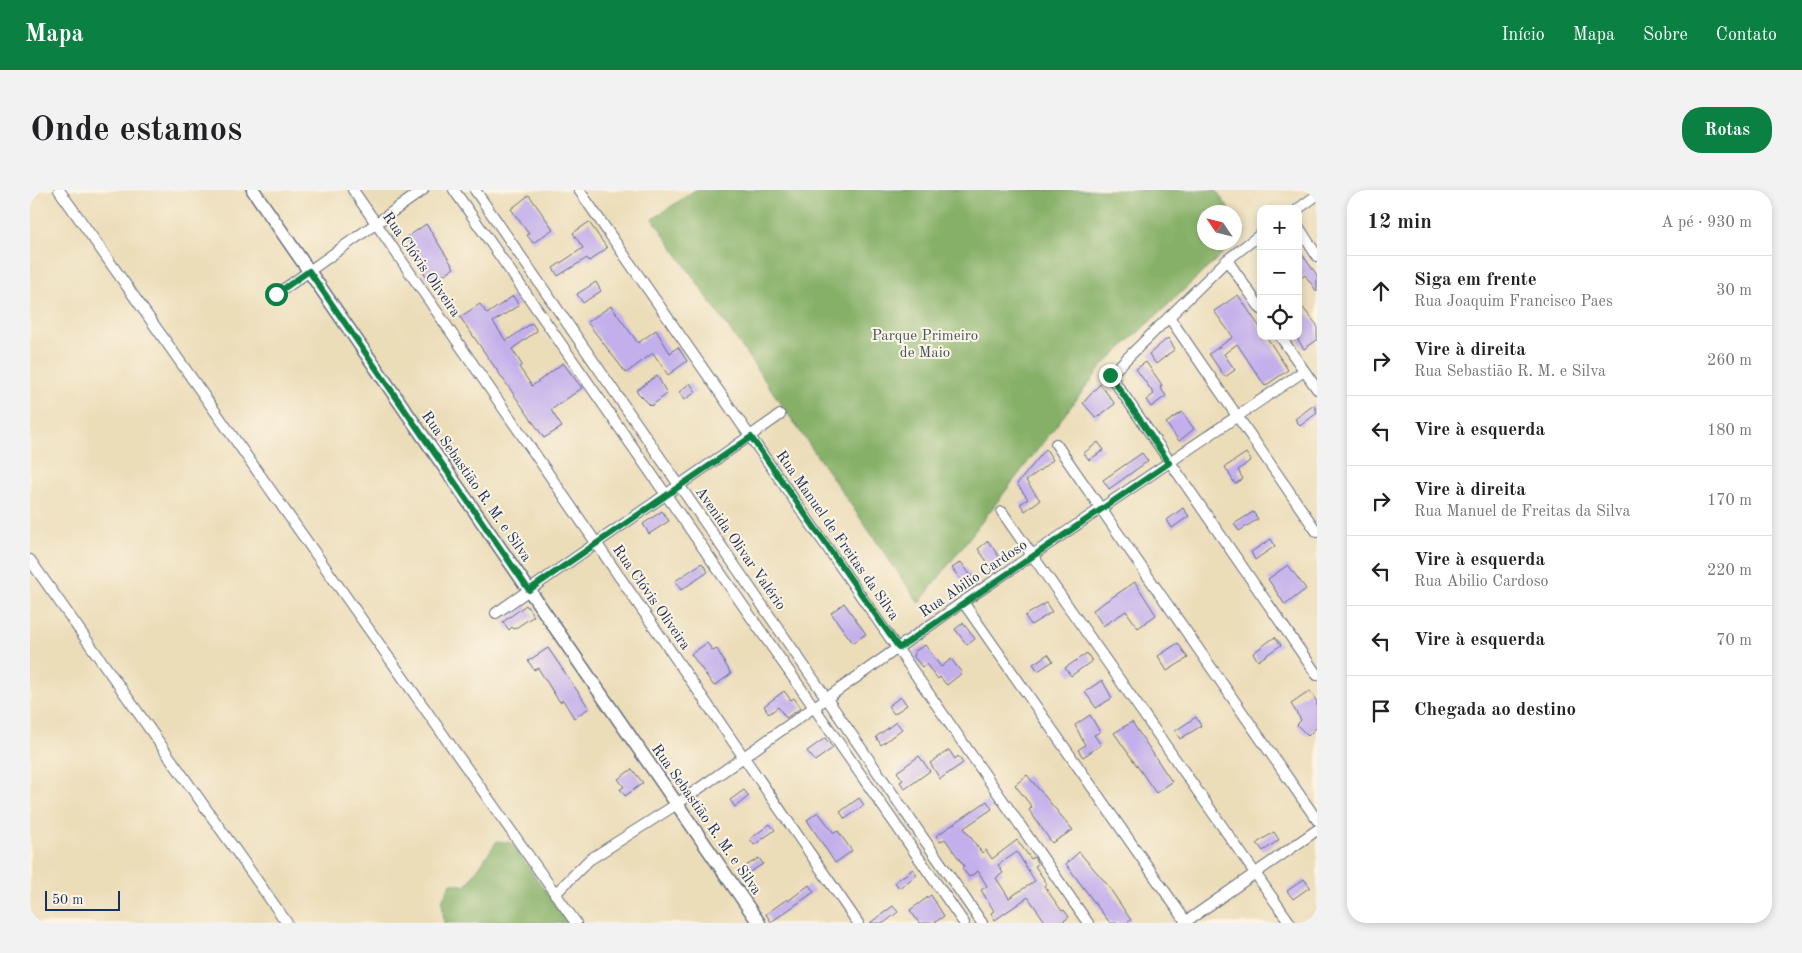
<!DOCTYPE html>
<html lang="pt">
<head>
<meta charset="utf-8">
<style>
  :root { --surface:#fff; --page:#f2f2f2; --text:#202124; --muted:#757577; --line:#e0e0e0; --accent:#0b8043 }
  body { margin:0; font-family:"Old Standard TT",serif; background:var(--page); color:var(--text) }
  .controls { position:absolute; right:15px; top:15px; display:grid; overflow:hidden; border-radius:10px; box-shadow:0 2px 8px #0003 }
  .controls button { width:45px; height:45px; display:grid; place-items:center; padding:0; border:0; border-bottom:1px solid var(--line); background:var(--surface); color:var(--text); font:25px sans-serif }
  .compass { position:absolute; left:1167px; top:15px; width:45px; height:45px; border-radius:50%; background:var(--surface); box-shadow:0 2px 8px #0003; rotate:305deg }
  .scale { position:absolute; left:15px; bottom:12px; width:75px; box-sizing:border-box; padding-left:5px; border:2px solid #1b2f5e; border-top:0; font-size:14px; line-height:18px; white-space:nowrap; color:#1b2f5e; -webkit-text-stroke:4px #fcf5e5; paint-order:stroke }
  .stop { position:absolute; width:15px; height:15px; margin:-11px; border:4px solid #0b8043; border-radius:50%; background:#fff }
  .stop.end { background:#0b8043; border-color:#fff; box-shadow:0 1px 5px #0008 }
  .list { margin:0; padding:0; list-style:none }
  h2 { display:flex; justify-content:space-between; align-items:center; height:65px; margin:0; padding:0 20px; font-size:21px }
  h2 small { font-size:16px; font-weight:400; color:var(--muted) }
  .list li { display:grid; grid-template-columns:32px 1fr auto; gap:15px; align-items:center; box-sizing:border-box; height:70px; padding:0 20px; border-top:1px solid var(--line) }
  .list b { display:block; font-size:19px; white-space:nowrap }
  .list p { margin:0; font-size:16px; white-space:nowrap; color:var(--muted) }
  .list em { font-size:16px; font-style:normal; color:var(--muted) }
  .icon { flex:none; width:28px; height:28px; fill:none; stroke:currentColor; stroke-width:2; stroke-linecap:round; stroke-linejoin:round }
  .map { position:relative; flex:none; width:1287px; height:733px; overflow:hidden; border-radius:20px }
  header { display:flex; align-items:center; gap:30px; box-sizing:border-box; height:70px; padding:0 25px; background:var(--accent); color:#fff }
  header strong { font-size:24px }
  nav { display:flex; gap:28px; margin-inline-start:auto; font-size:18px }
  .intro { display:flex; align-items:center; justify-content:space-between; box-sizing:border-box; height:120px; padding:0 30px }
  h1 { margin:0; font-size:35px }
  .button { padding:12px 22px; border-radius:20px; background:var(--accent); color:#fff; font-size:18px; font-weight:700 }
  main { display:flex; gap:30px; padding:0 30px }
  aside { flex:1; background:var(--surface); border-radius:20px; box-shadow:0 2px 8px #0003 }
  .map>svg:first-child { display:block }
</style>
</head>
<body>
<header>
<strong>Mapa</strong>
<nav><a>Início</a><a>Mapa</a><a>Sobre</a><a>Contato</a></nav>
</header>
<div class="intro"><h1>Onde estamos</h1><a class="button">Rotas</a></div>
<main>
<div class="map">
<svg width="1287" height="733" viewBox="0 0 1287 733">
  <rect width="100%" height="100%" fill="#fcf5e5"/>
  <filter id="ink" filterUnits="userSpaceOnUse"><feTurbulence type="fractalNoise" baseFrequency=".02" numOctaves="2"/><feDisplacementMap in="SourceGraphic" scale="10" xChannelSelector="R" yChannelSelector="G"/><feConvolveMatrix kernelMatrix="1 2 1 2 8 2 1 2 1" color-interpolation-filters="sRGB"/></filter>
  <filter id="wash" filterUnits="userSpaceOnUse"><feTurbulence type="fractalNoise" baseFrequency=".0096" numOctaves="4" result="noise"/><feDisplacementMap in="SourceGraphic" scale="20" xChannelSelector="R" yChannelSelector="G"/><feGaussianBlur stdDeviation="1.12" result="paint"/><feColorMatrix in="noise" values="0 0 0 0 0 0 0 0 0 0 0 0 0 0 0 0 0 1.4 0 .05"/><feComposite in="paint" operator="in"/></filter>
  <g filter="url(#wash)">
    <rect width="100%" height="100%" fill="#ecddb9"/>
    <g fill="#86b068" stroke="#507063">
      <polygon points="665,0 1186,0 1201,22 1174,22 1174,52 1204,52 1205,27 1215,43 1073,175 889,413 623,29"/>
      <polygon points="467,651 481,653 538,733 414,733 412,710 421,693 436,696"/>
    </g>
    <g id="blocks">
      <g fill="#c3afec" fill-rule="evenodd">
        <polygon points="499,5 523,39 503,53 497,45 499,44 481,19"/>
        <polygon points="559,32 577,58 559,71 557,68 528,86 523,78 553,58 543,43"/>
        <polygon points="396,34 424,78 401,93 384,68 388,66 376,48"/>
        <polygon points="1268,59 1287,85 1287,102 1275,85 1268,90"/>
        <polygon points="566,92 571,101 553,113 547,104"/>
        <polygon points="1208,105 1231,139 1231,146 1236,146 1258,180 1235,196 1207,154 1194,164 1205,180 1195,187 1179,164 1203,147 1184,121"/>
        <polygon points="483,106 489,115 463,132 476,151 502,133 507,141 482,159 492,175 489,177 502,196 533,173 552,198 521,220 532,237 514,248 430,127 450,114 457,124"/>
        <polygon points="1268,112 1287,135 1287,150 1274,159 1268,150"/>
        <polygon points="581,116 608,153 626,140 640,163 648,157 657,171 638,185 623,163 596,183 557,132"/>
        <polygon points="1138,148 1145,159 1126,174 1119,164"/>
        <polygon points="1116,172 1132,195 1130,197 1136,206 1121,217 1116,210 1124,204 1106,179"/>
        <polygon points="627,185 637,204 621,216 606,201"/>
        <polygon points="660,193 666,202 654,210 649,202"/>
        <polygon points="1070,194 1085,214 1066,228 1053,213"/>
        <polygon points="1284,215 1287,223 1270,236 1265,229"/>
        <polygon points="1152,222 1164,239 1149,251 1136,233"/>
        <polygon points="1068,252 1074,260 1059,270 1054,263"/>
        <polygon points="1016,259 1023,270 996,291 1010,310 995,321 990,314 998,309 987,294"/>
        <polygon points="1112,263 1118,271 1079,299 1073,290"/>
        <polygon points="1216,263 1221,270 1208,280 1213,289 1205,294 1195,277"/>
        <polygon points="1153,318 1159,326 1142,338 1137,330"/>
        <polygon points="632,321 639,331 619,344 613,334"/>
        <polygon points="1223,322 1228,329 1209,341 1204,334"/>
        <polygon points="1241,349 1245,356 1225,370 1221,362"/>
        <polygon points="958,351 973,372 963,380 948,359"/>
        <polygon points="931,372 947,394 938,400 922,378"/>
        <polygon points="672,373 678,382 651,400 645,391"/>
        <polygon points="1258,375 1276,399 1255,415 1238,389"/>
        <polygon points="1105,392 1126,425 1108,438 1096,421 1073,436 1063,420"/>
        <polygon points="814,413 836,444 823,453 801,423"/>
        <polygon points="1016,413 1022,422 1001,435 995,426"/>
        <polygon points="496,415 504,426 484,439 482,437 479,440 473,432"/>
        <polygon points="933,433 945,449 937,455 925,439"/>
        <polygon points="1245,447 1251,455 1228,471 1223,463"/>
        <polygon points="677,453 683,461 687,459 701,484 684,496 661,464"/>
        <polygon points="1148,453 1158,468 1137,481 1128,466"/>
        <polygon points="895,455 911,477 921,469 932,483 917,495 910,487 908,489 896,474 892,477 884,467 885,461"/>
        <polygon points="518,458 559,518 544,528 533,510 530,512 525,505 508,478 504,480 498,471"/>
        <polygon points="1057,463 1062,471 1041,486 1035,478"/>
        <polygon points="1018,464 1023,471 1008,481 1003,474"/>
        <polygon points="1072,490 1082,508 1066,518 1055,502"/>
        <polygon points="754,501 761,510 764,508 771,518 756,528 748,517 739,524 734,516"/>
        <polygon points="1280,501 1287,512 1287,537 1278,546 1267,535 1271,530 1261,514"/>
        <polygon points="871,507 877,515 864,524 858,516"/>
        <polygon points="1060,525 1070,542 1064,545 1071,555 1053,567 1048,560 1055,555 1045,535"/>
        <polygon points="1166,527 1171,536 1150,549 1145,541"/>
        <polygon points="866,532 872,539 851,555 846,547"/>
        <polygon points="1102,532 1142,592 1126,603 1084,543"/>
        <polygon points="795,548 803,558 785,571 777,561"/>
        <polygon points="919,560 925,569 928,566 933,573 910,589 900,573"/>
        <polygon points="889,566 900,581 875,599 870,592 873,590 867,582"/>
        <polygon points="602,579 613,593 595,606 590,599 594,597 588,589"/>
        <polygon points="997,585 1043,640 1022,653 999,620 1002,617 985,595"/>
        <polygon points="714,600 719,606 705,617 700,610"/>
        <polygon points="829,608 834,615 815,629 810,622"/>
        <path d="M957 611 962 619 934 638 952 663 956 660 962 669 987 650 1001 669 1004 667 1008 674 1005 676 1017 694 1014 696 1032 721 1034 720 1039 727 1031 733H1016L998 707 965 730 961 723 964 721 951 700 957 696 948 681 939 687 932 678 934 676 915 649 910 652 906 646ZM987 662 1005 691 979 708 966 688 973 683 968 675Z"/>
        <polygon points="788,622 804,643 808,641 822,661 805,673 777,630"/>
        <polygon points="740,634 745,640 724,655 720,649"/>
        <polygon points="1244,642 1249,650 1233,661 1227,653"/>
        <polygon points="1049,662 1076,693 1101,730 1097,733 1080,733 1061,708 1036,674"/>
        <polygon points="729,668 733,674 715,685 711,679"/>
        <polygon points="883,679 887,685 869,698 865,692"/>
        <polygon points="1274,689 1280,697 1263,709 1257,701"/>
        <polygon points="779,695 784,702 741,732 736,724 757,709 758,711"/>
        <polygon points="901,705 914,726 904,733 889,733 880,720"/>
        <polygon points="863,716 868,722 854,733 840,733"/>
      </g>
    </g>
  </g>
  <g filter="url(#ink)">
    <use href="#blocks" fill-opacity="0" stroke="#646c7e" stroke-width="1"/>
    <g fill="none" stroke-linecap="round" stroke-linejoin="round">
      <defs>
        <g id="minor">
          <polyline points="29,0 546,733"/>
          <polyline points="323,0 828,733"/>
          <polyline points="424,0 934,733"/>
          <polyline points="445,0 952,733"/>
          <polyline points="549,0 1058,733"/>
          <polyline points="1268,19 1287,5"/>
          <polyline points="1268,36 1287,66"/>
          <polyline points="1231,44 1197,70 1080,185 1287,485"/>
          <polyline points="1197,70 1231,119"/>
          <polyline points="247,104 393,0"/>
          <polyline points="1139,127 1287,342"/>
          <polyline points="1250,146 1287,199"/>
          <polyline points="1026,254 1287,630"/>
          <polyline points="972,322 1260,733"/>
          <polyline points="0,370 257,733"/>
          <polyline points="933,412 1157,733"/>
          <polyline points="466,423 750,225"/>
          <polyline points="525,704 559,670 647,614 933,412 1274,181"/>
          <polyline points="1154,733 1287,640"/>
        </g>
        <polyline id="tertiary" points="223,0 729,733"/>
      </defs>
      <use href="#minor" stroke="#646c7e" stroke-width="12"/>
      <use href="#tertiary" stroke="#646c7e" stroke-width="15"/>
      <use href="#minor" stroke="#fff" stroke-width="10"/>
      <use href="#tertiary" stroke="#fff" stroke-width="12"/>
    </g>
  </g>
  <g fill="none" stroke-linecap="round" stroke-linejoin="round" filter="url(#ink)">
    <polyline stroke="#0b8043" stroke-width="6" points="246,104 279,81 499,400 721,247 869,458 1139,273 1080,185"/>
  </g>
  <g text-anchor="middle" stroke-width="4" stroke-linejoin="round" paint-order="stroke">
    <g font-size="15" fill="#1b2f5e" stroke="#fcf5e5">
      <text transform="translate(392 74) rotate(55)" y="5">Rua Clóvis Oliveira</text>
      <text transform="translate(447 296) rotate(55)" y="5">Rua Sebastião R. M. e Silva</text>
      <text transform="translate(808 345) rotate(55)" y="5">Rua Manuel de Freitas da Silva</text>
      <text transform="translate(711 358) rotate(55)" y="5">Avenida Olivar Valério</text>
      <text transform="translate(943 388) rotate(-34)" y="5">Rua Abilio Cardoso</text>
      <text transform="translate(622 407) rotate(55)" y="5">Rua Clóvis Oliveira</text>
      <text transform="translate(677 629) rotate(55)" y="5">Rua Sebastião R. M. e Silva</text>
    </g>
    <g font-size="15" fill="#3e5664" stroke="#fcf5e5">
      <text x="895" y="150">Parque Primeiro<tspan x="895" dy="17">de Maio</tspan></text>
    </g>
  </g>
</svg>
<div class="controls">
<button>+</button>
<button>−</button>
<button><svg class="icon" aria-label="locate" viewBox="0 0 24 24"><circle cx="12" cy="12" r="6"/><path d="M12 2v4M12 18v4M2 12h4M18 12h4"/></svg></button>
</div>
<svg class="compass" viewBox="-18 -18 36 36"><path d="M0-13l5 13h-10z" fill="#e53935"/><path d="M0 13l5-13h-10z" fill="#757577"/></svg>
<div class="scale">50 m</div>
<div class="stop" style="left:246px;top:104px"></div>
<div class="stop end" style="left:1080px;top:185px"></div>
</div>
<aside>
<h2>12 min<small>A pé · 930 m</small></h2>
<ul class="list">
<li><svg class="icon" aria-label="ahead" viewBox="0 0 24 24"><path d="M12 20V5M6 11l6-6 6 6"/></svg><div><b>Siga em frente</b><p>Rua Joaquim Francisco Paes</p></div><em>30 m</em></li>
<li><svg class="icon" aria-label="right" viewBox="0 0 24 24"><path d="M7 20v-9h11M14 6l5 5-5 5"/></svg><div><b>Vire à direita</b><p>Rua Sebastião R. M. e Silva</p></div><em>260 m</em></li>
<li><svg class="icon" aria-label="left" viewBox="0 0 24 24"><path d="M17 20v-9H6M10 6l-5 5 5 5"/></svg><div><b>Vire à esquerda</b></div><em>180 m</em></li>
<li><svg class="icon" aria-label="right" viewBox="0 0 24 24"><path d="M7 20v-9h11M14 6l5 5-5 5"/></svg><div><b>Vire à direita</b><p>Rua Manuel de Freitas da Silva</p></div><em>170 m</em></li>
<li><svg class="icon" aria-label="left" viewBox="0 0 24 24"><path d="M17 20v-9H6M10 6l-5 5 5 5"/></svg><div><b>Vire à esquerda</b><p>Rua Abilio Cardoso</p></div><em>220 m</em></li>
<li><svg class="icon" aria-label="left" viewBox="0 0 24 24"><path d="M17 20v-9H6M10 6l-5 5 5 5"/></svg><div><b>Vire à esquerda</b></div><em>70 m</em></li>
<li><svg class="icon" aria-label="arrive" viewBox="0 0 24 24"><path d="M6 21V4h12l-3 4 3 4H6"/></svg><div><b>Chegada ao destino</b></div></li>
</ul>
</aside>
</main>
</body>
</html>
